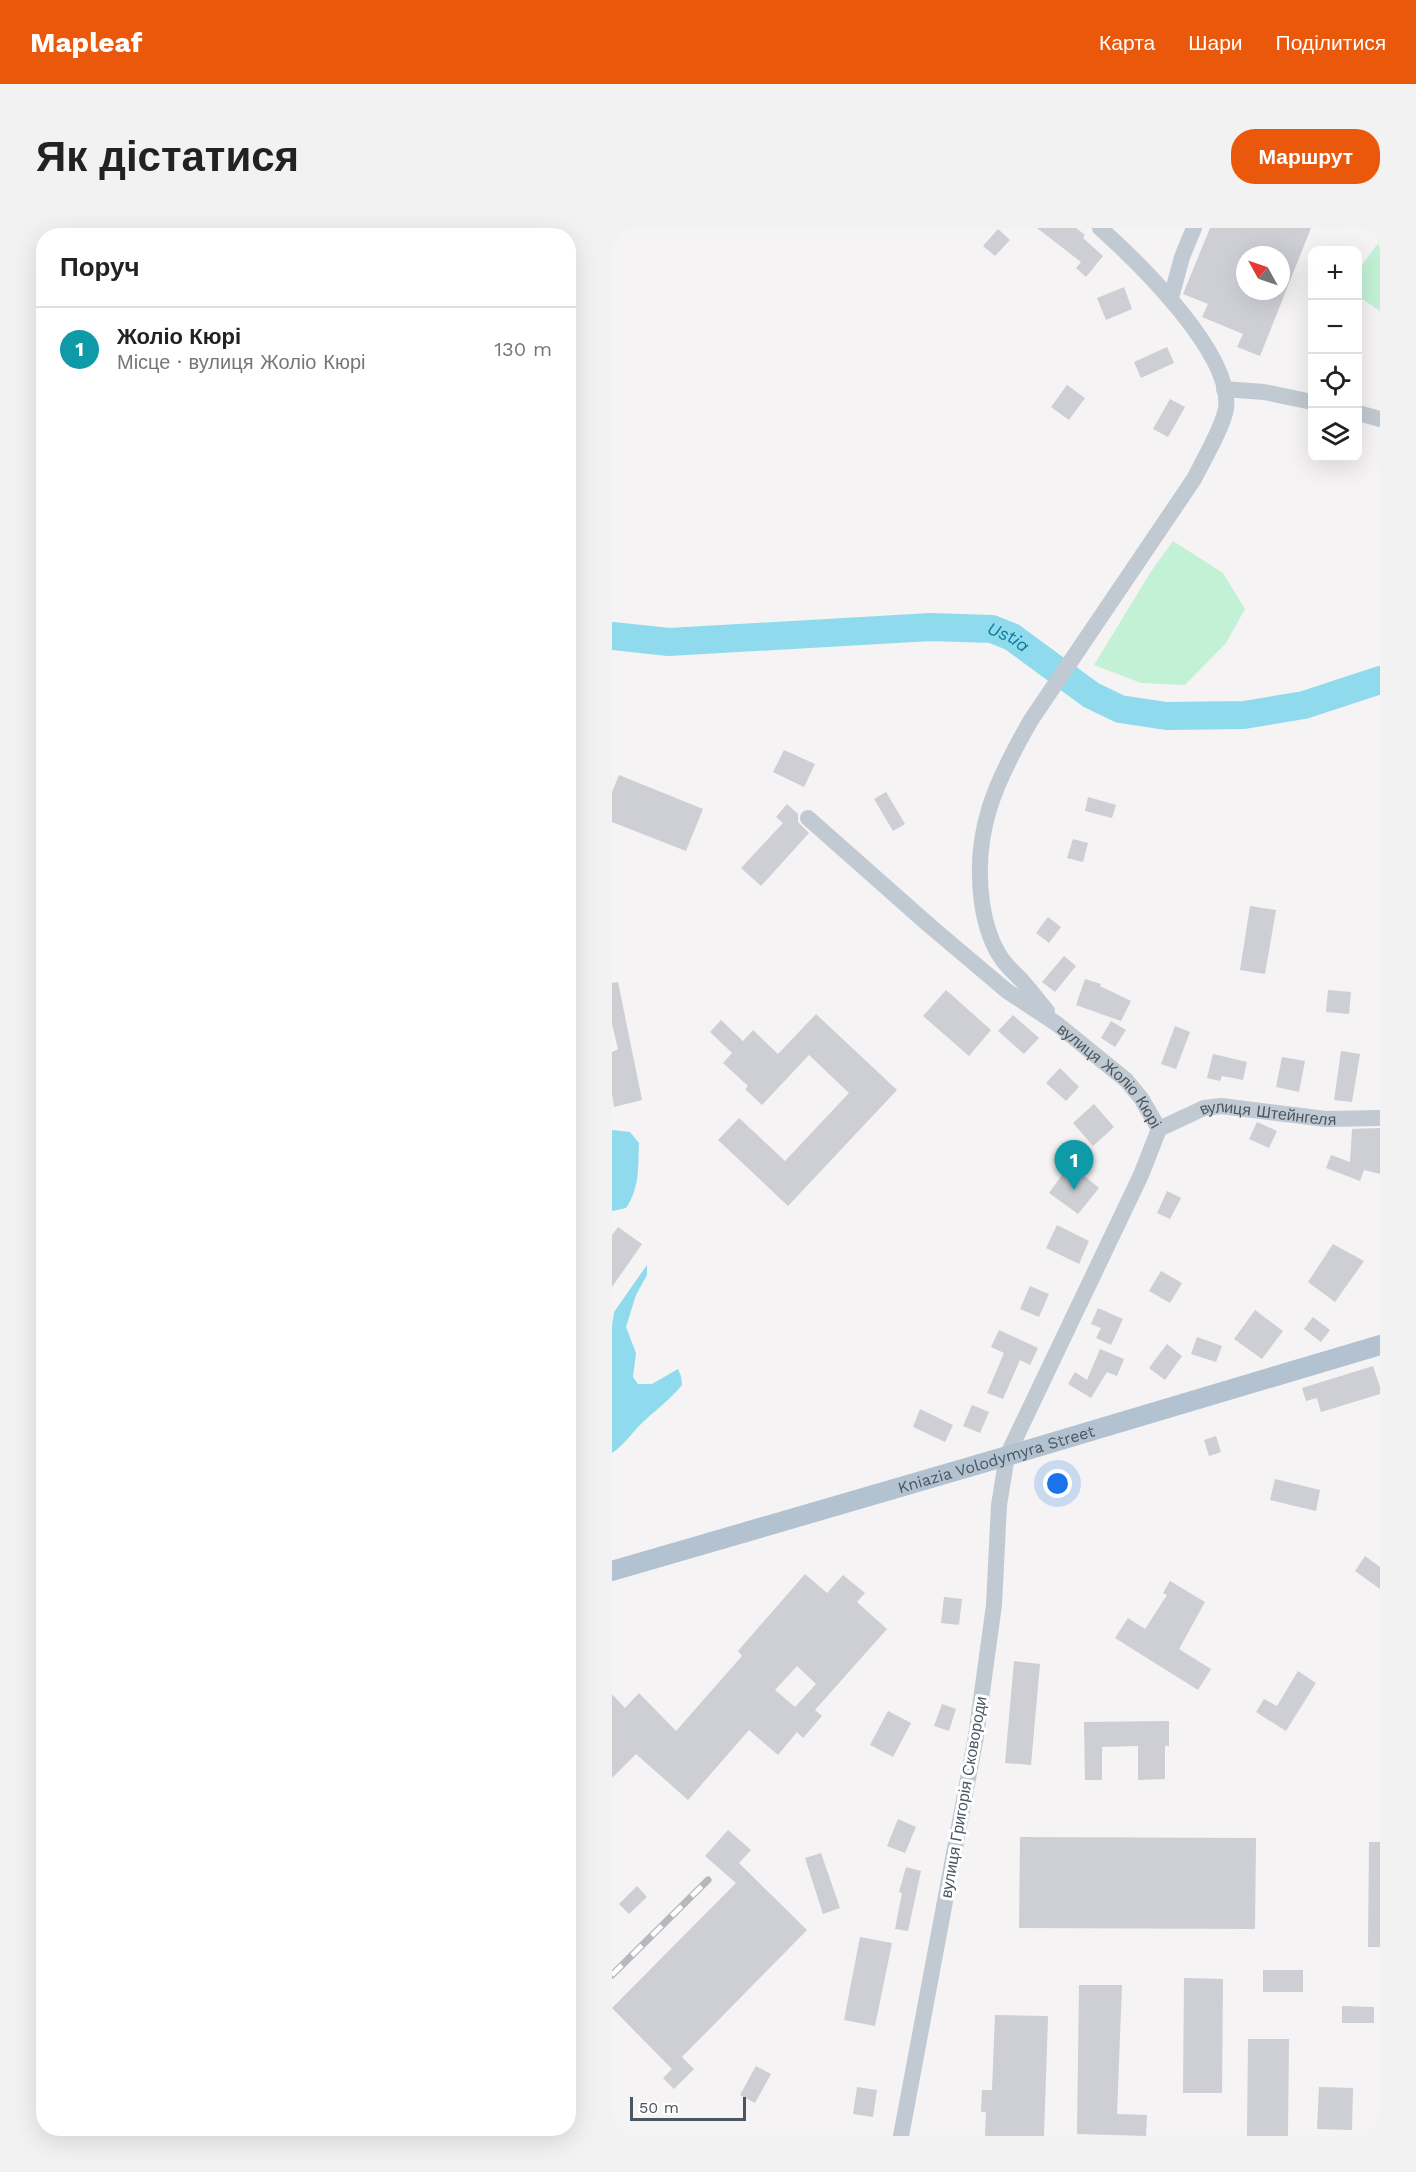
<!DOCTYPE html>
<html lang="uk">
<head>
<meta charset="utf-8">
<style>
  :root { --surface:#fff; --page:#f2f2f2; --text:#222; --muted:#767676; --line:#e0e0e0; --accent:#ea580c }
  body { margin:0; font-family:"Work Sans",sans-serif; background:var(--page); color:var(--text) }
  .controls { position:absolute; right:18px; top:18px; display:grid; overflow:hidden; border-radius:12px; box-shadow:0 6px 24px #0002 }
  .controls button { width:54px; height:54px; display:grid; place-items:center; padding:0; border:0; border-bottom:2px solid var(--line); background:var(--surface); color:var(--text); font:30px sans-serif }
  .compass { position:absolute; left:624px; top:18px; width:54px; height:54px; border-radius:50%; background:var(--surface); box-shadow:0 6px 24px #0002; rotate:310deg }
  .scale { position:absolute; left:18px; bottom:15px; width:116px; box-sizing:border-box; padding-left:6px; border:3px solid #4a5661; border-top:0; font-size:16px; line-height:21px; white-space:nowrap; color:#4a5661; -webkit-text-stroke:4px #fff; paint-order:stroke }
  .you { position:absolute; left:446px; top:1256px; width:21px; height:21px; margin:-15px; border:4px solid #fff; border-radius:50%; background:#1a73e8; box-shadow:0 0 0 9px #1a73e833 }
  .badge { display:grid; place-items:center; width:39px; height:39px; border-radius:50%; background:var(--accent); color:#fff; font-size:20px; font-weight:700 }
  .pin { position:absolute; translate:-50% -50px; filter:drop-shadow(0 2px 3px #0008) }
  .pin::after { content:''; position:absolute; top:32px; width:21px; height:18px; background:inherit; clip-path:polygon(0 0,100% 0,50% 100%) }
  .list { margin:0; padding:0; list-style:none }
  h2 { display:flex; justify-content:space-between; align-items:center; height:78px; margin:0; padding:0 24px; font-size:26px }
  h2 small { font-size:20px; font-weight:400; color:var(--muted) }
  .list li { display:grid; grid-template-columns:39px 1fr auto; gap:18px; align-items:center; box-sizing:border-box; height:84px; padding:0 24px; border-top:2px solid var(--line) }
  .list b { display:block; font-size:22px; white-space:nowrap }
  .list p { margin:0; font-size:20px; white-space:nowrap; color:var(--muted) }
  .list em { font-size:20px; font-style:normal; color:var(--muted) }
  .icon { flex:none; width:33px; height:33px; fill:none; stroke:currentColor; stroke-width:2; stroke-linecap:round; stroke-linejoin:round }
  .map { position:relative; flex:none; width:768px; height:1908px; overflow:hidden; border-radius:24px }
  header { display:flex; align-items:center; gap:36px; box-sizing:border-box; height:84px; padding:0 30px; background:var(--accent); color:#fff }
  header strong { font-size:28px }
  nav { display:flex; gap:33px; margin-inline-start:auto; font-size:21px }
  .intro { display:flex; align-items:center; justify-content:space-between; box-sizing:border-box; height:144px; padding:0 36px }
  h1 { margin:0; font-size:42px }
  .button { padding:15px 27px; border-radius:24px; background:var(--accent); color:#fff; font-size:21px; font-weight:700 }
  main { display:flex; gap:36px; padding:0 36px }
  aside { flex:1; background:var(--surface); border-radius:24px; box-shadow:0 6px 24px #0002 }
  .map>svg:first-child { display:block }
</style>
</head>
<body>
<header>
<strong>Mapleaf</strong>
<nav><a>Карта</a><a>Шари</a><a>Поділитися</a></nav>
</header>
<div class="intro"><h1>Як дістатися</h1><a class="button">Маршрут</a></div>
<main>
<aside>
<h2>Поруч<small></small></h2>
<ul class="list">
<li><span class="badge" style="background:#0f9aa8">1</span><div><b>Жоліо Кюрі</b><p>Місце · вулиця Жоліо Кюрі</p></div><em>130 m</em></li>
</ul>
</aside>
<div class="map">
<svg width="768" height="1908" viewBox="0 0 768 1908">
  <rect width="100%" height="100%" fill="#f5f3f3"/>
  <g fill="#c3f1d5">
    <polygon points="768,13 768,83 746,68 746,42"/>
    <polygon points="561,313 611,345 633,381 614,415 573,457 529,455 482,437 540,342"/>
  </g>
  <g fill="#90daee">
    <path d="M0 902 18 904 27 915C26 938 28 960 14 980L0 983Z"/>
    <path d="M35 1037V1047L24 1067 14 1099 24 1125 21 1149 26 1156H40L66 1141 69 1148 70 1157C57 1173 42 1183 28 1197 18 1207 12 1217 0 1225V1098L2 1084Z"/>
  </g>
  <g fill="none" stroke-linecap="round" stroke-linejoin="round">
    <path stroke="#90daee" stroke-width="28" id="s1" d="M0 408 57 414 319 399 380 401 400 409 479 467 508 481 554 488 632 487 692 477 768 452"/>
  </g>
  <g fill="#cdcfd5" fill-rule="evenodd">
    <polygon points="425,0 464,0 473,7 471,10 491,28 474,49 464,40 469,34"/>
    <path d="M598 0H699L648 128 625 119 631 106 590 89 596 76 571 66ZM633 27H669V63H633Z"/>
    <polygon points="386,1 398,12 383,28 371,18"/>
    <polygon points="512,59 520,81 494,92 485,70"/>
    <polygon points="555,119 562,135 529,150 522,134"/>
    <polygon points="455,157 473,170 457,192 439,179"/>
    <polygon points="558,171 573,179 556,209 541,201"/>
    <polygon points="172,522 203,536 192,559 161,544"/>
    <polygon points="7,547 91,581 74,623 0,594 0,564"/>
    <polygon points="274,564 293,596 281,603 262,571"/>
    <polygon points="476,569 504,577 500,590 473,583"/>
    <polygon points="175,576 186,586 186,594 197,605 149,658 129,640 171,595 164,589"/>
    <polygon points="461,611 476,615 471,634 455,630"/>
    <polygon points="638,678 664,682 653,746 628,742"/>
    <polygon points="436,689 449,699 437,715 424,705"/>
    <polygon points="452,728 464,738 443,764 430,754"/>
    <polygon points="473,751 489,756 488,758 519,773 509,793 464,777"/>
    <polygon points="6,754 30,872 2,879 0,866 0,824 6,821 0,796 0,755"/>
    <polygon points="334,762 379,802 357,828 311,788"/>
    <polygon points="716,762 739,764 737,786 714,784"/>
    <polygon points="204,786 285,862 176,978 106,912 127,890 173,933 237,865 197,827 150,877 133,861 136,858 111,835 120,825 98,804 109,792 131,813 141,802 166,826"/>
    <polygon points="401,787 427,810 412,826 386,803"/>
    <polygon points="499,793 514,802 503,819 489,810"/>
    <polygon points="563,798 578,804 564,841 549,836"/>
    <polygon points="729,823 748,826 740,874 722,872"/>
    <polygon points="601,826 635,834 631,852 610,848 608,853 595,850"/>
    <polygon points="670,829 693,833 687,864 664,859"/>
    <polygon points="448,840 467,859 454,873 434,855"/>
    <polygon points="482,876 502,899 481,918 461,895"/>
    <polygon points="645,894 665,903 657,920 637,911"/>
    <polygon points="768,900 768,946 752,942 748,953 714,940 719,927 738,934 740,901"/>
    <polygon points="458,936 487,960 466,986 437,965"/>
    <polygon points="555,963 569,970 558,991 545,985"/>
    <polygon points="445,997 477,1013 467,1036 434,1020"/>
    <polygon points="6,999 30,1016 0,1059 0,1007"/>
    <polygon points="721,1016 752,1033 723,1074 696,1054"/>
    <polygon points="549,1043 570,1055 558,1075 537,1063"/>
    <polygon points="418,1058 437,1066 427,1089 408,1081"/>
    <polygon points="486,1080 511,1091 499,1117 484,1110 489,1100 479,1096"/>
    <polygon points="643,1082 671,1103 650,1131 622,1111"/>
    <polygon points="701,1089 718,1102 709,1114 692,1101"/>
    <polygon points="387,1102 426,1120 418,1137 408,1132 391,1171 375,1165 392,1125 379,1119"/>
    <polygon points="585,1109 610,1118 604,1134 579,1126"/>
    <polygon points="555,1116 570,1128 553,1152 537,1140"/>
    <polygon points="488,1121 512,1131 505,1148 495,1144 479,1170 456,1156 463,1144 475,1152"/>
    <polygon points="761,1138 768,1159 768,1166 709,1184 705,1170 694,1173 690,1160"/>
    <polygon points="360,1177 377,1184 368,1205 351,1198"/>
    <polygon points="308,1181 341,1197 333,1214 301,1199"/>
    <polygon points="604,1208 609,1224 597,1228 592,1212"/>
    <polygon points="663,1251 708,1262 704,1283 658,1272"/>
    <polygon points="753,1328 768,1339 768,1361 743,1343"/>
    <path d="M193 1346 215 1365 231 1347 253 1365 245 1374 275 1401 203 1482 210 1488 191 1510 185 1504 166 1527 137 1502 76 1572 24 1526 0 1550V1466L13 1480 27 1465 64 1503 130 1428 126 1423ZM185 1438 204 1456 183 1479 163 1462Z"/>
    <polygon points="558,1353 593,1374 567,1421 599,1441 586,1462 503,1410 516,1390 533,1401 555,1367 551,1365"/>
    <polygon points="332,1369 350,1371 347,1397 329,1395"/>
    <polygon points="402,1433 428,1436 419,1537 393,1535"/>
    <polygon points="686,1443 704,1455 674,1503 644,1484 652,1471 665,1478"/>
    <polygon points="330,1476 344,1481 337,1503 322,1498"/>
    <polygon points="276,1483 299,1495 281,1529 258,1517"/>
    <polygon points="557,1493 557,1518 553,1518 553,1551 526,1552 526,1518 490,1519 490,1552 473,1552 472,1494"/>
    <polygon points="286,1591 304,1599 293,1625 275,1618"/>
    <polygon points="116,1602 139,1622 127,1635 195,1702 70,1829 82,1841 62,1861 51,1850 60,1841 0,1780 124,1655 93,1628"/>
    <polygon points="408,1609 644,1610 643,1701 407,1700"/>
    <polygon points="757,1614 768,1614 768,1719 756,1719"/>
    <polygon points="209,1625 228,1680 211,1686 193,1630"/>
    <polygon points="294,1639 309,1643 296,1703 283,1701 290,1665 287,1664"/>
    <polygon points="25,1658 35,1669 17,1686 7,1676"/>
    <polygon points="248,1709 280,1715 263,1798 232,1792"/>
    <rect x="651" y="1742" width="40" height="22"/>
    <polygon points="572,1750 611,1751 610,1865 571,1865"/>
    <polygon points="467,1757 510,1757 505,1886 535,1887 534,1908 465,1906"/>
    <polygon points="730,1778 762,1779 762,1795 730,1795"/>
    <polygon points="383,1787 436,1788 432,1908 373,1908 374,1884 369,1884 370,1862 380,1862"/>
    <polygon points="636,1811 677,1811 676,1908 635,1908"/>
    <polygon points="144,1838 159,1846 143,1875 128,1867"/>
    <polygon points="245,1859 265,1862 261,1889 241,1886"/>
    <polygon points="707,1859 741,1860 740,1902 705,1901"/>
  </g>
  <g fill="none" stroke-linecap="round" stroke-linejoin="round">
    <g stroke="#c1cad2" stroke-width="16">
      <polyline points="559,70 570,29 582,0"/>
      <polyline points="612,161 652,164 700,174"/>
      <polyline points="746,185 768,191"/>
      <path id="s2" d="M196 590 318 698 395 763 445 796 514 852 529 870 547 901 529 947 395 1228 387 1277 382 1377 364 1508 289 1908"/>
      <path d="M435 783C427 774 420 764 412 755 405 747 396 740 390 731 378 714 373 695 370 675 360 603 384 553 419 492L582 251C590 235 612 197 614 180 621 126 526 34 488 0"/>
      <path id="s3" d="M547 901 592 880 609 878 714 891 768 890"/>
    </g>
    <path stroke="#b3c2d1" stroke-width="20" id="s4" d="M0 1343 395 1228 768 1117"/>
    <defs>
      <polyline id="rail" points="0,1747 96,1652"/>
    </defs>
    <use href="#rail" stroke="#b5b8bd" stroke-width="7"/>
    <use href="#rail" stroke="#fff" stroke-width="4.5" stroke-dasharray="14" stroke-linecap="butt"/>
  </g>
  <g text-anchor="middle" stroke-width="6" stroke-linejoin="round" paint-order="stroke">
    <g font-size="16" fill="#4a5661" stroke="#fff">
      <text dy="6" stroke="none"><textPath href="#s2" startOffset="398">вулиця Жоліо Кюрі</textPath></text>
      <text dy="6" stroke="none"><textPath href="#s3" startOffset="114">вулиця Штейнгеля</textPath></text>
      <text dy="6" stroke="none"><textPath href="#s4" startOffset="400">Kniazia Volodymyra Street</textPath></text>
      <text transform="translate(351 1569) rotate(-80)" y="6">вулиця Григорія Сковороди</text>
    </g>
    <g font-size="18" font-style="italic" fill="#0c7c9b" stroke="#fff">
      <text dy="6" stroke="none"><textPath href="#s1" startOffset="399">Ustia</textPath></text>
    </g>
  </g>
</svg>
<div class="controls">
<button>+</button>
<button>−</button>
<button><svg class="icon" aria-label="locate" viewBox="0 0 24 24"><circle cx="12" cy="12" r="6"/><path d="M12 2v4M12 18v4M2 12h4M18 12h4"/></svg></button>
<button><svg class="icon" aria-label="layers" viewBox="0 0 24 24"><path d="M12 4l9 5-9 5-9-5zM3 14l9 5 9-5"/></svg></button>
</div>
<svg class="compass" viewBox="-18 -18 36 36"><path d="M0-13l5 13h-10z" fill="#e53935"/><path d="M0 13l5-13h-10z" fill="#767676"/></svg>
<div class="scale">50 m</div>
<div class="you"></div>
<div class="pin badge" style="left:462px;top:962px;background:#0f9aa8">1</div>
</div>
</main>
</body>
</html>
